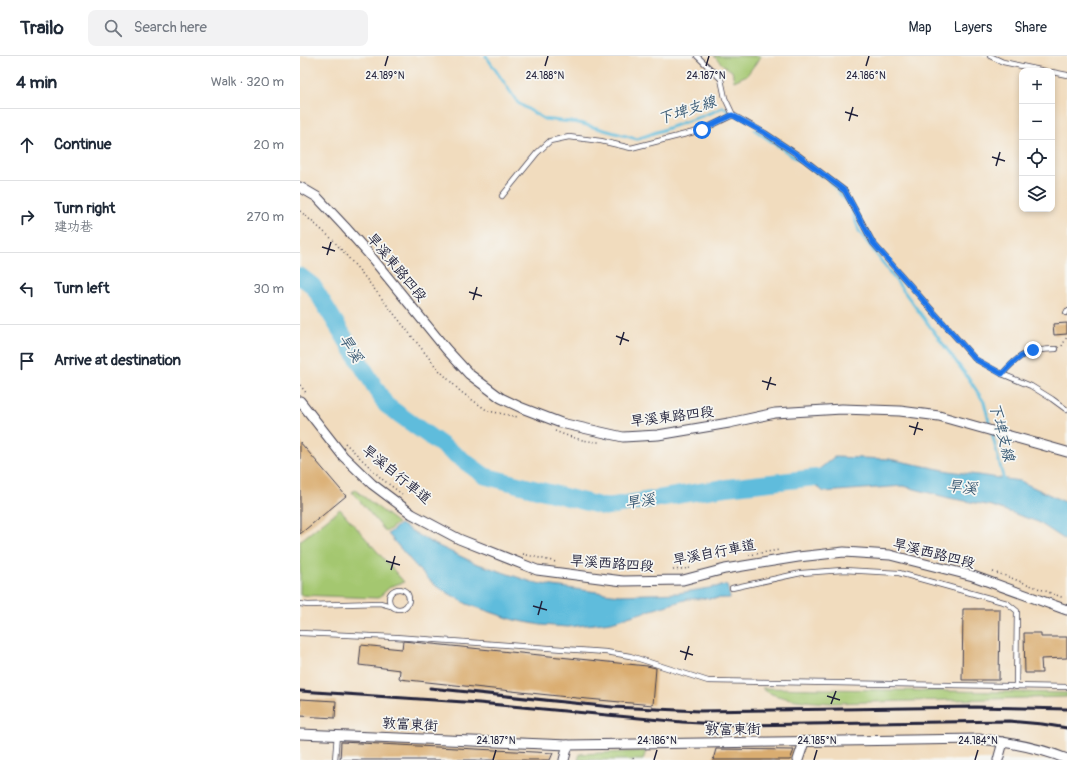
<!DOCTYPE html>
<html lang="en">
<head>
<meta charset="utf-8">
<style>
  :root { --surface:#fff; --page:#f2f2f3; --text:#1f2937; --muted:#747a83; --line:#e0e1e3 }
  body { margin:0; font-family:Pangolin,"LXGW WenKai TC",sans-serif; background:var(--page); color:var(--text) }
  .controls { position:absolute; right:12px; top:12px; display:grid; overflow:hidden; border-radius:8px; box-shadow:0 2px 6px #0003 }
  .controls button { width:36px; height:36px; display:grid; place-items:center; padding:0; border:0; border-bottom:1px solid var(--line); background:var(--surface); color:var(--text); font:20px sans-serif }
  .stop { position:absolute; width:12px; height:12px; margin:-9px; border:3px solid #1a73e8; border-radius:50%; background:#fff }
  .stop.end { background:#1a73e8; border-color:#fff; box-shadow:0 1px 4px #0008 }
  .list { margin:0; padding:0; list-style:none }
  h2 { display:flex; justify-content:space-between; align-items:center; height:52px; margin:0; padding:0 16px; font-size:17px }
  h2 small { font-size:13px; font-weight:400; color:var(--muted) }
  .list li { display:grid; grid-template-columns:26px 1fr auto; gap:12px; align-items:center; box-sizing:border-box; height:72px; padding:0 16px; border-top:1px solid var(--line) }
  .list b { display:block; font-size:15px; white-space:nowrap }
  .list p { margin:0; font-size:13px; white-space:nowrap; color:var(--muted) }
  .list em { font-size:13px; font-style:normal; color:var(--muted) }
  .icon { flex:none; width:22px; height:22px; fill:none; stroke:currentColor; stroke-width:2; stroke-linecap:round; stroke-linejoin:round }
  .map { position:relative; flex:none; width:767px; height:704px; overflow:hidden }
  header { display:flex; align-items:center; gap:24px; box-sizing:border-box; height:56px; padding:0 20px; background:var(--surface); border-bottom:1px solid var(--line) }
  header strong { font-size:19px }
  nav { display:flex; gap:22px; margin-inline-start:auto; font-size:14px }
  .search { width:280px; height:36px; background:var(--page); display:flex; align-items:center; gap:10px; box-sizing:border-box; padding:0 14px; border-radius:8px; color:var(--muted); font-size:15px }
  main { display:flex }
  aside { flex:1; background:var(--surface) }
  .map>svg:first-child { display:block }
</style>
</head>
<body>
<header>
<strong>Trailo</strong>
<div class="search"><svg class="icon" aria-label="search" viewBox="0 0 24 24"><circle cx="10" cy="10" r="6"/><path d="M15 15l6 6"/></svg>Search here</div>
<nav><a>Map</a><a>Layers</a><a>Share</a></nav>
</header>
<main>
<aside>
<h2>4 min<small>Walk · 320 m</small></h2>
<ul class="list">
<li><svg class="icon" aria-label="ahead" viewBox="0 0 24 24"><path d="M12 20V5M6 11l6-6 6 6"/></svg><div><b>Continue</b></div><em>20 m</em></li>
<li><svg class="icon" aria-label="right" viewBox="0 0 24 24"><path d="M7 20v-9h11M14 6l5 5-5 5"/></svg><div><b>Turn right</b><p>建功巷</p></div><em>270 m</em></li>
<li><svg class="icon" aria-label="left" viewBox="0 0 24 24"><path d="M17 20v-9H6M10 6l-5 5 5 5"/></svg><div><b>Turn left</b></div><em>30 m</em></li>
<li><svg class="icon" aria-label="arrive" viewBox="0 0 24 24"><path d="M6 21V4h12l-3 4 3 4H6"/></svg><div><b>Arrive at destination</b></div></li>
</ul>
</aside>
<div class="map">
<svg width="767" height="704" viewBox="0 0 767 704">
  <rect width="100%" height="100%" fill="#f6f6f2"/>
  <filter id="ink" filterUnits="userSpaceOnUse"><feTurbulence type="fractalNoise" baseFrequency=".025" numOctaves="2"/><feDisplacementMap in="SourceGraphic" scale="8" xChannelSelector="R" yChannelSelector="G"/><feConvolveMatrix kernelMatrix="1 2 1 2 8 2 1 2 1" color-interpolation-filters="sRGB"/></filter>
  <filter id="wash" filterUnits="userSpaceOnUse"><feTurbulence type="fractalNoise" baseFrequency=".012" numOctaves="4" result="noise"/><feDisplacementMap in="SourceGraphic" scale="16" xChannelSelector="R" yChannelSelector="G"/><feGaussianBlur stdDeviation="0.9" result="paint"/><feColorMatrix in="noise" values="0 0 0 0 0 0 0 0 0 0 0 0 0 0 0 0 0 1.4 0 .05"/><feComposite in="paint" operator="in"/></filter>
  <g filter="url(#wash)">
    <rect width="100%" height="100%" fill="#f1dcbe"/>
    <g fill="#a4c770" stroke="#637456">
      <polygon points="414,0 461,0 447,19 434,25 432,15 423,9"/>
      <polygon points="55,434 98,467 86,476 52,436"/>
      <polygon points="40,453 104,526 91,530 78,542 0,539 0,485"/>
      <path d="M462 632 767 637V641L531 647C514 646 474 644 462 632Z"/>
      <polygon points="346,695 343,704 278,704 280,698"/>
    </g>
    <g fill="#5ebcdc" stroke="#406f8c">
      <polygon points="534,401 589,403 649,415 720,425 767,447 767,485 738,466 692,450 649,442 603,430 524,436 507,423"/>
      <polygon points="100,468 132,487 175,507 232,526 253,530 319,539 379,537 427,529 430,542 388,543 311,566 268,571 241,569 214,564 167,548 136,530 120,515 88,478"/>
    </g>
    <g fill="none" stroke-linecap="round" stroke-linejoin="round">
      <g stroke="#5ebcdc" stroke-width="3">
        <polyline points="186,0 218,47 244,63 279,67 337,83 413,56 423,51 431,57"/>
        <polyline points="455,74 523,121"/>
        <polyline points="529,125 550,149 559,175 669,323 684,346 704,425"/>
      </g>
      <polyline stroke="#5ebcdc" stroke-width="17" points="0,220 13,230 86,349 185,420 305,451 422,432 529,420"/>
    </g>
    <g id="blocks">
      <g fill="#daad71">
        <polygon points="767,267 767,278 754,279 753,268"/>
        <polygon points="0,386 46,440 0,478"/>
        <polygon points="663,553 700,553 699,624 662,624"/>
        <polygon points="724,577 741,577 741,581 767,581 767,602 741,603 742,617 725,617"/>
        <polygon points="103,585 347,610 356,612 353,649 277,642 99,623 100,614 59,609 61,589 102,593"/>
        <polygon points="0,643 36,645 35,662 0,660"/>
        <polygon points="41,686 253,697 250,704 40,704"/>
        <polygon points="416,693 494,694 490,704 413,704"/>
      </g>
    </g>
  </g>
  <g filter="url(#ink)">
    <use href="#blocks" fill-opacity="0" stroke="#413e4f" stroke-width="1"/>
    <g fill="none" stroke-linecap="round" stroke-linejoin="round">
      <defs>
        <g id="lane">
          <polyline points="397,0 421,23 425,42 433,59 465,77 498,99 545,135 573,187 675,303 702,318 731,330 752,343 767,354"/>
          <polyline points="690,0 703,6 745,15"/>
          <polyline points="752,16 767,19"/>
          <polyline points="202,140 237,97 250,85 269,81 301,85 331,92 402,74 433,59"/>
          <polyline points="766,257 767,255"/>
          <path d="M702 318C721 297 727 294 756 293"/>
          <polyline points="432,532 501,517 543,514 599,517 707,547 717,555 716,631"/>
          <circle cx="99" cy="543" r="10"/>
          <polyline points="0,548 8,549 80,547 91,550"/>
          <polyline points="0,577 95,581 306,596 330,600 408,625 767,631"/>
          <polyline points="35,704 37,678"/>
        </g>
        <g id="street">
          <polyline points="0,131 17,141 45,171 68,197 146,293 169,318 201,342 222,352 261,367 323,381 358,379 429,367 475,357 542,353 600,355 639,360 767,396"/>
          <polyline points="0,345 43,400 72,428 112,458 159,483 237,514 323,525 383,524 425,513 498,501 544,496 590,499 673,520 767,554"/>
          <path d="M0 678 268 689 679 683C708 686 740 692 767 703"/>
          <polyline points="264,704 268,689"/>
          <polyline points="498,704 504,686"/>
          <polyline points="698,704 703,686"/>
        </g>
      </defs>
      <use href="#lane" stroke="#413e4f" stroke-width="6"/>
      <use href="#street" stroke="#413e4f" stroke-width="11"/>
      <g stroke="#413e4f" stroke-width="1.5" stroke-dasharray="1 3" stroke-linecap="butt">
        <polyline points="0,155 32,183 60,215 137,312 161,336 188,355 218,361"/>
        <polyline points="762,290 767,281"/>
        <polyline points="0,329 7,338"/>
        <path d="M255 375C269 381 286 386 301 386"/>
        <polyline points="45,387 82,423 102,438"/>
        <polyline points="600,491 622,497"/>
        <polyline points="223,498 256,506"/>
        <polyline points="449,499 479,494"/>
        <polyline points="373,514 391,512"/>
        <polyline points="693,516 706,520 764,542"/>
        <polyline points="333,702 334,704"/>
      </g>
      <use href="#lane" stroke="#fff" stroke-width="4.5"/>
      <use href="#street" stroke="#fff" stroke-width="9"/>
      <g stroke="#22223b" stroke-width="3">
        <polyline points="130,632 312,651 400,655 675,651 767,653"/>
        <polyline points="0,635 179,647 382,666 438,669 709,665 742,668 767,672"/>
      </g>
    </g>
  </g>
  <g fill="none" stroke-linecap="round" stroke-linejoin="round" filter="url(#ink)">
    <path stroke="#1a73e8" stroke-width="5" d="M402 74 432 59 465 77 498 99 545 135 573 187 675 303 702 318C711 308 720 299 733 294"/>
  </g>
  <path fill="none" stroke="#22223b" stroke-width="1.5" d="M85 10 88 0M245 10 248 0M406 10 409 0M566 10 569 0M545 56 558 60M549 65 553 51M692 101 705 105M696 110 700 96M22 191 35 195M27 199 31 186M169 236 182 240M173 244 177 231M316 280 329 285M320 289 324 276M462 325 476 329M467 334 471 321M609 370 623 374M614 379 618 366M86 505 100 509M91 514 95 500M233 550 247 554M238 559 242 545M380 595 393 599M385 604 389 590M527 640 540 644M531 648 536 635M193 704 196 694M354 704 357 694M514 704 517 694M675 704 678 694"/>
  <g text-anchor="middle" stroke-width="3.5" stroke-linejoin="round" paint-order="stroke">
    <g font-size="14" fill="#22223b" stroke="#f6f6f2">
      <text transform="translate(97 211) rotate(50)" y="5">旱溪東路四段</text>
      <text transform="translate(372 360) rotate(-7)" y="5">旱溪東路四段</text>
      <text transform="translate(97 418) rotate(39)" y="5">旱溪自行車道</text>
      <text transform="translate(414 496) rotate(-11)" y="5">旱溪自行車道</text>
      <text transform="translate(634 497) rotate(14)" y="5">旱溪西路四段</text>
      <text transform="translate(312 507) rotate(4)" y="5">旱溪西路四段</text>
      <text transform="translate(110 668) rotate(3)" y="5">敦富東街</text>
      <text transform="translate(433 673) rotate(-1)" y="5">敦富東街</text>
    </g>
    <g font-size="15" font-style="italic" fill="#375873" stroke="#f6f6f2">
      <text transform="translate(387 54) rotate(-18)" y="5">下埤支線</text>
      <text transform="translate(51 292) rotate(58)" y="5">旱溪</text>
      <text transform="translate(702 376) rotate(75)" y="5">下埤支線</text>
      <text transform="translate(662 431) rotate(7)" y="5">旱溪</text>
      <text transform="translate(340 445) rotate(-9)" y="5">旱溪</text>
    </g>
  </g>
  <g font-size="10" text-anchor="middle" fill="#22223b" stroke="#f6f6f2" stroke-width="3.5" stroke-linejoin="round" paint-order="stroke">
    <text x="85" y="23">24.189°N</text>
    <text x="245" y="23">24.188°N</text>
    <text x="406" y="23">24.187°N</text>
    <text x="566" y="23">24.186°N</text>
    <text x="196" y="688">24.187°N</text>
    <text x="357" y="688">24.186°N</text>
    <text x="517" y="688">24.185°N</text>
    <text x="678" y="688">24.184°N</text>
  </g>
</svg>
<div class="controls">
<button>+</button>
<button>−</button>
<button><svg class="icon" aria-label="locate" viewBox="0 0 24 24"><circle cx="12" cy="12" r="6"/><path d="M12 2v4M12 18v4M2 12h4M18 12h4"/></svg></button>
<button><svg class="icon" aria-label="layers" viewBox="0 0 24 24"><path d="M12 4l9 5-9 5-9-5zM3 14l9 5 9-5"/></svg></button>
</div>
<div class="stop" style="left:402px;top:74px"></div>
<div class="stop end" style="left:733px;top:294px"></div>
</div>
</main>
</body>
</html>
